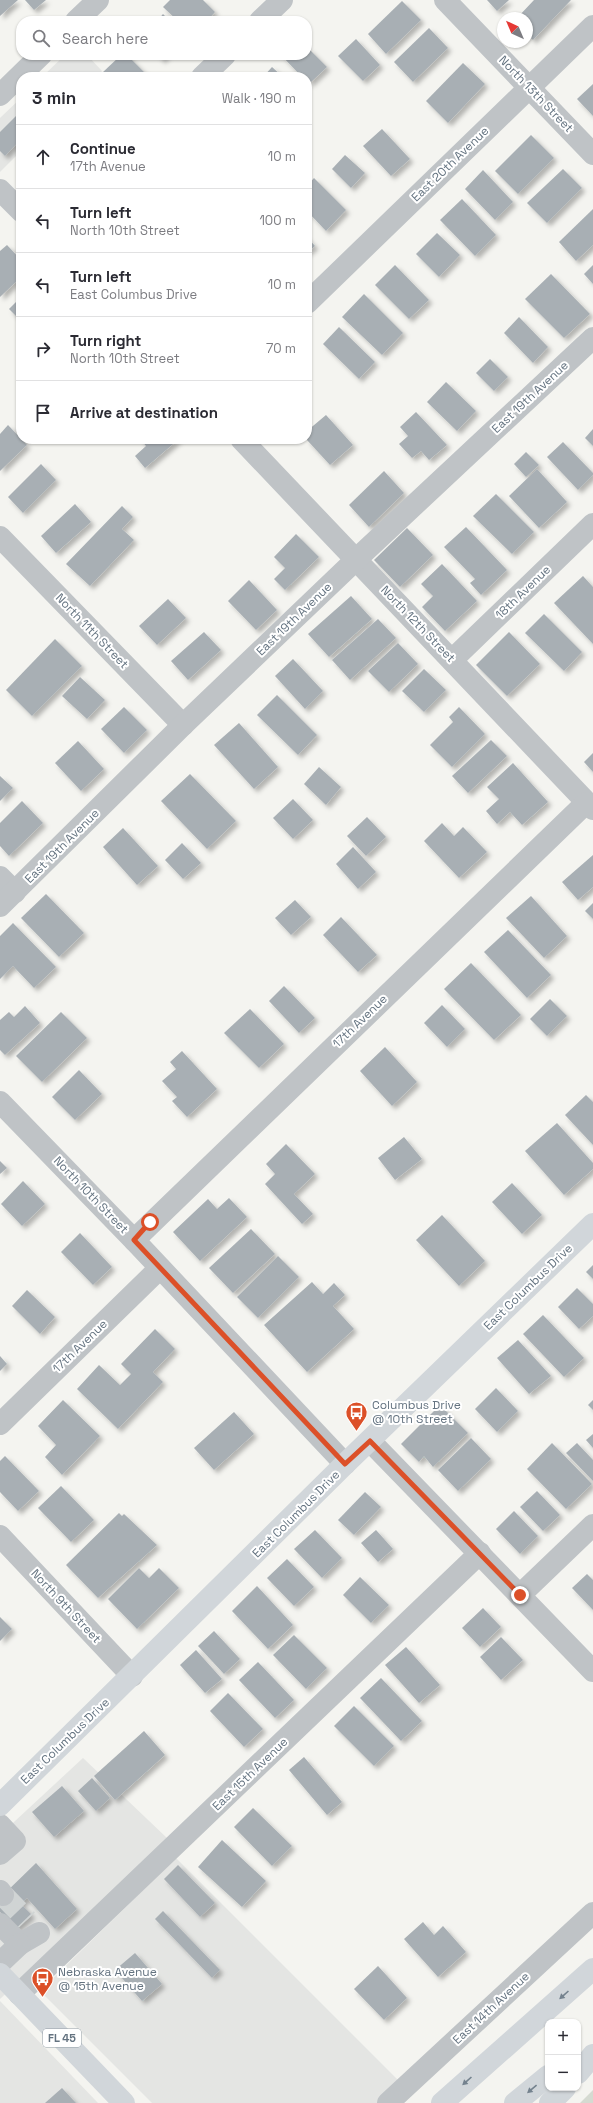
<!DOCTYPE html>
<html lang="en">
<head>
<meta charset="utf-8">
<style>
  :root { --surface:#fff; --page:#f7f7f7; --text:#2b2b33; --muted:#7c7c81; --line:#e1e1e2 }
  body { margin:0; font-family:"Space Grotesk",sans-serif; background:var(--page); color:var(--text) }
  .controls { position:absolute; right:12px; bottom:12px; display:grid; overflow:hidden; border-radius:8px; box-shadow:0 1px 3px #0004 }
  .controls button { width:36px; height:36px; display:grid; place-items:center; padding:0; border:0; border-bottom:1px solid var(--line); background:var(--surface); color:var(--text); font:20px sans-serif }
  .compass { position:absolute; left:497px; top:12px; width:36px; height:36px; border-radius:50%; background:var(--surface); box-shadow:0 1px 3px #0004; rotate:316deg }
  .stop { position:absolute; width:12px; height:12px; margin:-9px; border:3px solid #dc5028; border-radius:50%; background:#fff }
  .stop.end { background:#dc5028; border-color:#fff; box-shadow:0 1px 4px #0008 }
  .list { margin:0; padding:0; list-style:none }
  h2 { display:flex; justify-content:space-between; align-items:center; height:52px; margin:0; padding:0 16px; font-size:17px }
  h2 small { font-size:13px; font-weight:400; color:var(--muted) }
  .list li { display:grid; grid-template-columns:26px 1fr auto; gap:12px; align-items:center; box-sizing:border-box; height:64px; padding:0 16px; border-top:1px solid var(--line) }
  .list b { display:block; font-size:15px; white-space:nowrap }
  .list p { margin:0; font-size:13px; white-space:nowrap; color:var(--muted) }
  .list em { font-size:13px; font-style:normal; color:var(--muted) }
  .icon { flex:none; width:22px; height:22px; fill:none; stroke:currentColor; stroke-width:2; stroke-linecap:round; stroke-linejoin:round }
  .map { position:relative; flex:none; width:593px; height:2103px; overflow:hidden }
  .search { position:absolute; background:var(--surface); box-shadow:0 1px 3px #0004; left:16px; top:16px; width:296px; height:44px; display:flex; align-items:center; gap:10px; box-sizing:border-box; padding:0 14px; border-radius:16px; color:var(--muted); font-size:15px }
  .panel { position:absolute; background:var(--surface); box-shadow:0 1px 3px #0004; left:16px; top:72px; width:296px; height:372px; border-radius:16px }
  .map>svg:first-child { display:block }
</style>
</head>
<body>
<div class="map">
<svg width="593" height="2103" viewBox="0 0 593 2103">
  <defs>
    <filter id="shadow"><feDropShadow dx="3.5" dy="3.5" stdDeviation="2" flood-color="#0004"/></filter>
  </defs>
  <rect width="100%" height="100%" fill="#f4f4f0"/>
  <g fill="#e4e5e3">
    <polygon points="65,55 87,55 102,71 97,77 42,77"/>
    <polygon points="21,98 21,151 0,172 0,118"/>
    <polygon points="83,1758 168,1839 0,1999 0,1835"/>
    <polygon points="176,1858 401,2083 379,2103 152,2103 40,1991"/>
    <polygon points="0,2001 98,2103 0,2103"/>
  </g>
  <polygon fill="#d5dad1" points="593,2090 593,2103 580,2103"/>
  <g fill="#a8afb4" filter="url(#shadow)">
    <polygon points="0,0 18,0 0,16"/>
    <polygon points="25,0 46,0 34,10"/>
    <polygon points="170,0 203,0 215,12 207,21 178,21 163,7"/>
    <polygon points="487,0 509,0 497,11"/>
    <polygon points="534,0 571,0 533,40 527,34 527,18 517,18"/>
    <polygon points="402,1 421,20 386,54 368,34"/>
    <polygon points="163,14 170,21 157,21"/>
    <polygon points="429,28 448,48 413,82 394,62"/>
    <polygon points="356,39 380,65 363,81 338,56"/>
    <polygon points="307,47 327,67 309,84 307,77 302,77 281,55 307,55"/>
    <polygon points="121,55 127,55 149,77 106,77 102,73"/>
    <polygon points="157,55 167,55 162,60"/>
    <polygon points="463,63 485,84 448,123 426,101"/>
    <polygon points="272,67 283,77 263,77"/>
    <polygon points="593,84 593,116 577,99"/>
    <polygon points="17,115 21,119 21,139 5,156 0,151 0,132"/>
    <polygon points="382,129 410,159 391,176 363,146"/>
    <polygon points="531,135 554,158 518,194 495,171"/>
    <polygon points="345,155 365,173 351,188 332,169"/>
    <polygon points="563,169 582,188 547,223 527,203"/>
    <polygon points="483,170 513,202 495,220 465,189"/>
    <polygon points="314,178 346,210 326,231 307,211 307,186"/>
    <polygon points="462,199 496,235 475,256 440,220"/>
    <polygon points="593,209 593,245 576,261 559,242"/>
    <polygon points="437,233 460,255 439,277 416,254"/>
    <polygon points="307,237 315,246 307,253"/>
    <polygon points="7,245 21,260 21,277 0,297 0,251"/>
    <polygon points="395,265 429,300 409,319 375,285"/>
    <polygon points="593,265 593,284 584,274"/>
    <polygon points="551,274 590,314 564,338 525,299"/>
    <polygon points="364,294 403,333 382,355 342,317"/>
    <polygon points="21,297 21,321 9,309"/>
    <polygon points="519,317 548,347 533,363 504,333"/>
    <polygon points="339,327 375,362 359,379 323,344"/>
    <polygon points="490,359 508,377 494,391 476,373"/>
    <polygon points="446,382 476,411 457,431 427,402"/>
    <polygon points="416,412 447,445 429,460 421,451 412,458 399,444 408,436 400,427"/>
    <polygon points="326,415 353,445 330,465 307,440 307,431"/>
    <polygon points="8,425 27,445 0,471 0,434"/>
    <polygon points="593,429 593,446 585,438"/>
    <polygon points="140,439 179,439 145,468 135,456 146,446"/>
    <polygon points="563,442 593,473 593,475 578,490 547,457"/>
    <polygon points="526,452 539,465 526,477 514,464"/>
    <polygon points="41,464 56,480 23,513 8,497"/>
    <polygon points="537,469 567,502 539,528 509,496"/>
    <polygon points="384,471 404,493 369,527 349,505"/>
    <polygon points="496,494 534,532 512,554 473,516"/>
    <polygon points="75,504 91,522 56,553 41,536"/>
    <polygon points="122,506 133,517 122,529 134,540 90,586 66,564"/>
    <polygon points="466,527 507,570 481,595 470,583 475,579 444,547"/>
    <polygon points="407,528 433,555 400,587 374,560"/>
    <polygon points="296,534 319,557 285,590 274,579 285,568 274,557"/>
    <polygon points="442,564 477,601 445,631 422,607 433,596 421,584"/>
    <polygon points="583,576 593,587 593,644 554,603"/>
    <polygon points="249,580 277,610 256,630 228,601"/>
    <polygon points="351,596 372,619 329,657 308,634"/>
    <polygon points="168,599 186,618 157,645 139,626"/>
    <polygon points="544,614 582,652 564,671 525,633"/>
    <polygon points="378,619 396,638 350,680 332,660"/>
    <polygon points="204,632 221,650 188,680 171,661"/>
    <polygon points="509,632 540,664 507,696 476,665"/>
    <polygon points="55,639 82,666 32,716 6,690"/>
    <polygon points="398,643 418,664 389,692 368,671"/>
    <polygon points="293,659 323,691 305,709 275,676"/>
    <polygon points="424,669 446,690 424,712 402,691"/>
    <polygon points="80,677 105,700 87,719 62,696"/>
    <polygon points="277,695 317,735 298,755 257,715"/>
    <polygon points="124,707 147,730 124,753 101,729"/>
    <polygon points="459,707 485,734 452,767 430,745 453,722 449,717"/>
    <polygon points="239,723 278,767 254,789 214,745"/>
    <polygon points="491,740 507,756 468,793 452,776"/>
    <polygon points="78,741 104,769 81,791 55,763"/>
    <polygon points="593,753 593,772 584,762"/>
    <polygon points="513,763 548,802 522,825 510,812 497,824 486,811 499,799 487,787"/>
    <polygon points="319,767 341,787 326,805 304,784"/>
    <polygon points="190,774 236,821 207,849 161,801"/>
    <polygon points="0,776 13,788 0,801"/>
    <polygon points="293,799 313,820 293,839 273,818"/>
    <polygon points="22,801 43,823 9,856 0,846 0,823"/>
    <polygon points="367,817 386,837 366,856 347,836"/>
    <polygon points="442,823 454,836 463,827 487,852 459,878 424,841"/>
    <polygon points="123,828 158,866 137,885 103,847"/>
    <polygon points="182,843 201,863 183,879 165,860"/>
    <polygon points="353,847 376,872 358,889 336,864"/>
    <polygon points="593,855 593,887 578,900 562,882"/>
    <polygon points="46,894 84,933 59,957 21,918"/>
    <polygon points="531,896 567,936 544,958 506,918"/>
    <polygon points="295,900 311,917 291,935 275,918"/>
    <polygon points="593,903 593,919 585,911"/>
    <polygon points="341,917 377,955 358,972 323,935"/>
    <polygon points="13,923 56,967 34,988 13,966 0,979 0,936"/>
    <polygon points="508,930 551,975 527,998 484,952"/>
    <polygon points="471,963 521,1015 494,1040 444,989"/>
    <polygon points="284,986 315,1018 299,1033 269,1001"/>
    <polygon points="550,999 567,1016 547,1036 530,1019"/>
    <polygon points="442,1005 465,1029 447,1047 424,1023"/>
    <polygon points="25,1006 40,1023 5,1055 0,1050 0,1020 9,1012 14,1017"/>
    <polygon points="250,1009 284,1044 259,1068 224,1033"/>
    <polygon points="61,1012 87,1038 42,1082 16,1056"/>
    <polygon points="385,1047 417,1082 392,1106 360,1071"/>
    <polygon points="182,1051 217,1089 187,1117 172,1101 177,1097 162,1081 176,1069 170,1062"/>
    <polygon points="79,1070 102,1094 75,1120 52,1097"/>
    <polygon points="586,1095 593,1102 593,1145 565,1115"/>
    <polygon points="557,1123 593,1163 593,1169 564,1195 525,1151"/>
    <polygon points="404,1137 422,1159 395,1180 378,1158"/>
    <polygon points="286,1144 315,1174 294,1194 313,1214 302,1224 265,1184 275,1174 266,1164"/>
    <polygon points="0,1161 7,1168 0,1174"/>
    <polygon points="23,1181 45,1204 22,1226 1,1204"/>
    <polygon points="512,1183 542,1215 522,1234 492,1202"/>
    <polygon points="229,1198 247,1217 200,1261 173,1232 208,1199 217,1209"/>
    <polygon points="442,1215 485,1261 459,1286 416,1240"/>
    <polygon points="251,1229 275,1254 233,1293 209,1268"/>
    <polygon points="80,1233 112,1267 93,1285 61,1252"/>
    <polygon points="278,1256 299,1277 258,1318 237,1297"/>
    <polygon points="593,1265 593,1279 586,1272"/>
    <polygon points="312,1282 323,1294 334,1283 345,1295 333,1306 354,1329 307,1372 264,1325"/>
    <polygon points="577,1288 593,1304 593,1316 579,1329 558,1307"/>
    <polygon points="27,1290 55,1317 40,1334 12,1306"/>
    <polygon points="543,1315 584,1358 564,1377 523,1334"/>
    <polygon points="155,1329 175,1349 153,1372 163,1382 118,1429 77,1389 99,1365 120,1385 131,1374 121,1364"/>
    <polygon points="518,1340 551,1376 529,1394 497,1358"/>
    <polygon points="0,1356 7,1364 0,1371"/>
    <polygon points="496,1388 518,1411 497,1432 475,1409"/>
    <polygon points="63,1400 100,1436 62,1475 45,1457 56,1445 38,1426"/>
    <polygon points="593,1400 593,1410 588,1405"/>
    <polygon points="440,1405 468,1433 433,1467 424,1456 419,1462 401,1444"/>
    <polygon points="234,1412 254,1434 214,1470 194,1448"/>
    <polygon points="593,1434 593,1448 586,1440"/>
    <polygon points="471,1438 491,1459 458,1491 438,1470"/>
    <polygon points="552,1443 592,1484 566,1509 527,1469"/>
    <polygon points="577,1443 593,1460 593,1481 566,1453"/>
    <polygon points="5,1456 39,1491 18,1511 0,1492 0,1461"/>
    <polygon points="61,1486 94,1520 71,1542 38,1508"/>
    <polygon points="537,1491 560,1515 543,1531 520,1507"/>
    <polygon points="365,1492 381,1507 354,1535 338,1520"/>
    <polygon points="514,1511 538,1536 520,1554 496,1529"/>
    <polygon points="119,1513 122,1516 124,1514 157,1545 98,1598 66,1565"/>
    <polygon points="315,1530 342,1558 322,1578 294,1549"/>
    <polygon points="376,1530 393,1549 378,1562 361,1543"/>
    <polygon points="287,1559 314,1587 294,1606 267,1578"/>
    <polygon points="139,1568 149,1578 159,1568 179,1588 137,1629 108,1599"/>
    <polygon points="587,1574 593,1580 593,1610 572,1588"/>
    <polygon points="360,1577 389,1605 371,1623 343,1595"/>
    <polygon points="257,1586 293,1625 268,1649 232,1611"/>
    <polygon points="483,1608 501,1627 480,1647 462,1628"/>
    <polygon points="0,1617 12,1629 0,1641"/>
    <polygon points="214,1631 240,1659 224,1674 198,1646"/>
    <polygon points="294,1635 327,1668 306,1689 273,1655"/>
    <polygon points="501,1637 523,1660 501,1680 480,1657"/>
    <polygon points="406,1647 440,1685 419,1703 385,1665"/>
    <polygon points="196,1650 222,1679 205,1693 180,1665"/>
    <polygon points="258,1662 294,1700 275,1718 239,1680"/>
    <polygon points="381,1678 422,1721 401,1741 360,1698"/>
    <polygon points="228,1693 263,1729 244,1747 210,1711"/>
    <polygon points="354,1706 394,1746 374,1766 334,1726"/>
    <polygon points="144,1731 165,1755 115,1800 94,1776"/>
    <polygon points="304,1757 342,1802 327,1815 289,1770"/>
    <polygon points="92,1778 110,1798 96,1811 78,1791"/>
    <polygon points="62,1786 84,1811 54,1837 32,1812"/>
    <polygon points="253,1808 292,1846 272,1866 234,1827"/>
    <polygon points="222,1840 266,1881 242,1907 198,1867"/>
    <polygon points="36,1863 77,1909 55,1929 27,1898 21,1904 32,1915 16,1929 0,1912 0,1898"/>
    <polygon points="178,1865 215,1903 200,1917 164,1879"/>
    <polygon points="163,1911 220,1970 212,1978 155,1919"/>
    <polygon points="423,1922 434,1935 443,1926 466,1952 438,1977 404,1939"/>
    <polygon points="135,1953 162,1984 142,2001 115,1970"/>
    <polygon points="378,1966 407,1998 384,2020 354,1989"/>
    <polygon points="62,2088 76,2103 45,2103"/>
  </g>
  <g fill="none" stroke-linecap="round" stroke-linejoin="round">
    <polyline stroke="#d0d4d4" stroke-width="22" stroke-dasharray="22 11" stroke-linecap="butt" points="3,1895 27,1920"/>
    <g stroke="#bfc3c6" stroke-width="22">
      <polyline points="445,0 593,154"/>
      <polyline points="76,21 98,0"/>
      <polyline points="260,21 282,0"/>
      <polyline points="202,77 225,55"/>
      <polyline points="0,95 41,55"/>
      <polyline points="0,190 21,211"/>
      <polyline points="307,303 593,26"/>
      <polyline points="241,439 593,809"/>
      <polyline points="0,537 183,725"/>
      <polyline points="452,660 593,524"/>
      <polyline points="0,877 15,892"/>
      <polyline points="0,906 183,725 364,552 593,338"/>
      <polyline points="0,1102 134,1240 345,1464"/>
      <polyline points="134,1240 586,803"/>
      <polyline points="0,1424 160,1268"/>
      <polyline points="370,1441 593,1671"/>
      <polyline points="0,1536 132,1676"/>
      <polyline points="520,1595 593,1525"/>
      <polyline points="0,1825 15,1841 0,1854"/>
      <polyline points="0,1891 3,1895"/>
      <polyline points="0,1924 20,1944 39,1933"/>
      <polyline points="0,1963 20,1944"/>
      <polyline points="19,1994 480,1553"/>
      <polyline points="388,2103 593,1913"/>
    </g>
    <g stroke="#d1d6da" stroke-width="22">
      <polyline points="0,1805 345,1464 593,1224"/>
      <polyline points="0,1974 124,2103"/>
    </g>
    <g stroke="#d1d6da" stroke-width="22">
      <polyline points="578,2073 593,2055"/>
      <polyline points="442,2103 593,1969"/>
      <polyline points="515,2103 548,2076"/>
      <polyline points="550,2103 565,2088"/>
    </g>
  </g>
  <defs><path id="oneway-solid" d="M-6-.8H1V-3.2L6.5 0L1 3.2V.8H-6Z"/></defs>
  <g fill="#74828e">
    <use href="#oneway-solid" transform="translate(564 1995) rotate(138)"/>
    <use href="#oneway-solid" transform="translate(467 2081) rotate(138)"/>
    <use href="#oneway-solid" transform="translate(532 2089) rotate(140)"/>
  </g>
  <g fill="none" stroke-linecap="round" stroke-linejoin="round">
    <polyline stroke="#dc5028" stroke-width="5" points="150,1222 134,1240 345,1464 370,1441 520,1595"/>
  </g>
  <defs>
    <symbol id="bus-pin" viewBox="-11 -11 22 30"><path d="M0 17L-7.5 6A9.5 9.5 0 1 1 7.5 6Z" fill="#dc5028" stroke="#fff"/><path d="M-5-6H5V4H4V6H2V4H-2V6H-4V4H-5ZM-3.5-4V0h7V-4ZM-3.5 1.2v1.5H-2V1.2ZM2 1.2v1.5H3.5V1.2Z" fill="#fff"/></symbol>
  </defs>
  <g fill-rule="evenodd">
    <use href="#bus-pin" x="344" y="1400" width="25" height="34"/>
    <use href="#bus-pin" x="30" y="1966" width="25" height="34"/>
  </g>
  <g text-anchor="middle" stroke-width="4" stroke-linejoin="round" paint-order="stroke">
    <rect fill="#fff" stroke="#929da6" stroke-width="1" x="43" y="2029" width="38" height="18" rx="3"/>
    <g font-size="11" font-weight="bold" fill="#647380">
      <text x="62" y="2042">FL 45</text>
    </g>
    <g font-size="12" fill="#647380" stroke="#fff">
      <text transform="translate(536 94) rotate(46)" y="4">North 13th Street</text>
      <text transform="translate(450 164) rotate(-44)" y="4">East 20th Avenue</text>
      <text transform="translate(530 397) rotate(-43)" y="4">East 19th Avenue</text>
      <text transform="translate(523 592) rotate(-44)" y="4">18th Avenue</text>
      <text transform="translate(294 619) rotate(-44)" y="4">East 19th Avenue</text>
      <text transform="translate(418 624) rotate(46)" y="4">North 12th Street</text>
      <text transform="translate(92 631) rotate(46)" y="4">North 11th Street</text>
      <text transform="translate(62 846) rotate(-45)" y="4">East 19th Avenue</text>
      <text transform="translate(360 1021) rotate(-44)" y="4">17th Avenue</text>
      <text transform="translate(91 1195) rotate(46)" y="4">North 10th Street</text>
      <text transform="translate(528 1287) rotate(-44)" y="4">East Columbus Drive</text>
      <text transform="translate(80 1346) rotate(-44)" y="4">17th Avenue</text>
      <text transform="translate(296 1514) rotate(-45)" y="4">East Columbus Drive</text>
      <text transform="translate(66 1606) rotate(47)" y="4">North 9th Street</text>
      <text transform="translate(65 1741) rotate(-44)" y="4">East Columbus Drive</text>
      <text transform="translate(250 1774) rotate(-44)" y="4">East 15th Avenue</text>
      <text transform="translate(491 2008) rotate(-43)" y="4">East 14th Avenue</text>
    </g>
    <g font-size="12" fill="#647380" stroke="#fff" text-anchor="start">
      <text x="372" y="1409">Columbus Drive<tspan x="372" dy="14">@ 10th Street</tspan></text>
      <text x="58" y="1976">Nebraska Avenue<tspan x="58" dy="14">@ 15th Avenue</tspan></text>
    </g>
  </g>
</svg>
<div class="controls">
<button>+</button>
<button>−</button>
</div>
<svg class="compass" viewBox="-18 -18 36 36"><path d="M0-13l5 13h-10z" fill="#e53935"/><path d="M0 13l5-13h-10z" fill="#7c7c81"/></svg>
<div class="stop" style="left:150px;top:1222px"></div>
<div class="stop end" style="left:520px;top:1595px"></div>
<div class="search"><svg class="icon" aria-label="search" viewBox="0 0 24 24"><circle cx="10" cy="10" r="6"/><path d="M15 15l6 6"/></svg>Search here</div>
<section class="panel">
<h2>3 min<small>Walk · 190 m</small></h2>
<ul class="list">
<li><svg class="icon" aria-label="ahead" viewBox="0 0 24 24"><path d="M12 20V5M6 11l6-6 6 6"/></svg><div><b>Continue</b><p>17th Avenue</p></div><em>10 m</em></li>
<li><svg class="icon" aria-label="left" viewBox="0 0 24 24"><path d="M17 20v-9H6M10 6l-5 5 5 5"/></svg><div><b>Turn left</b><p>North 10th Street</p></div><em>100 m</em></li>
<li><svg class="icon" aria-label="left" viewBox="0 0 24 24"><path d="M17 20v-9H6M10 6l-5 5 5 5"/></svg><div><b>Turn left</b><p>East Columbus Drive</p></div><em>10 m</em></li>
<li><svg class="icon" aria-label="right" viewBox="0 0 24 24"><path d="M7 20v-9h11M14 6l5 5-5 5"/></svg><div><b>Turn right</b><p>North 10th Street</p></div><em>70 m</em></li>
<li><svg class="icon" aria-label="arrive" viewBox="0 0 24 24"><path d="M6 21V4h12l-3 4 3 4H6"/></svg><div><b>Arrive at destination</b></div></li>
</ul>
</section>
</div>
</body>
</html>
